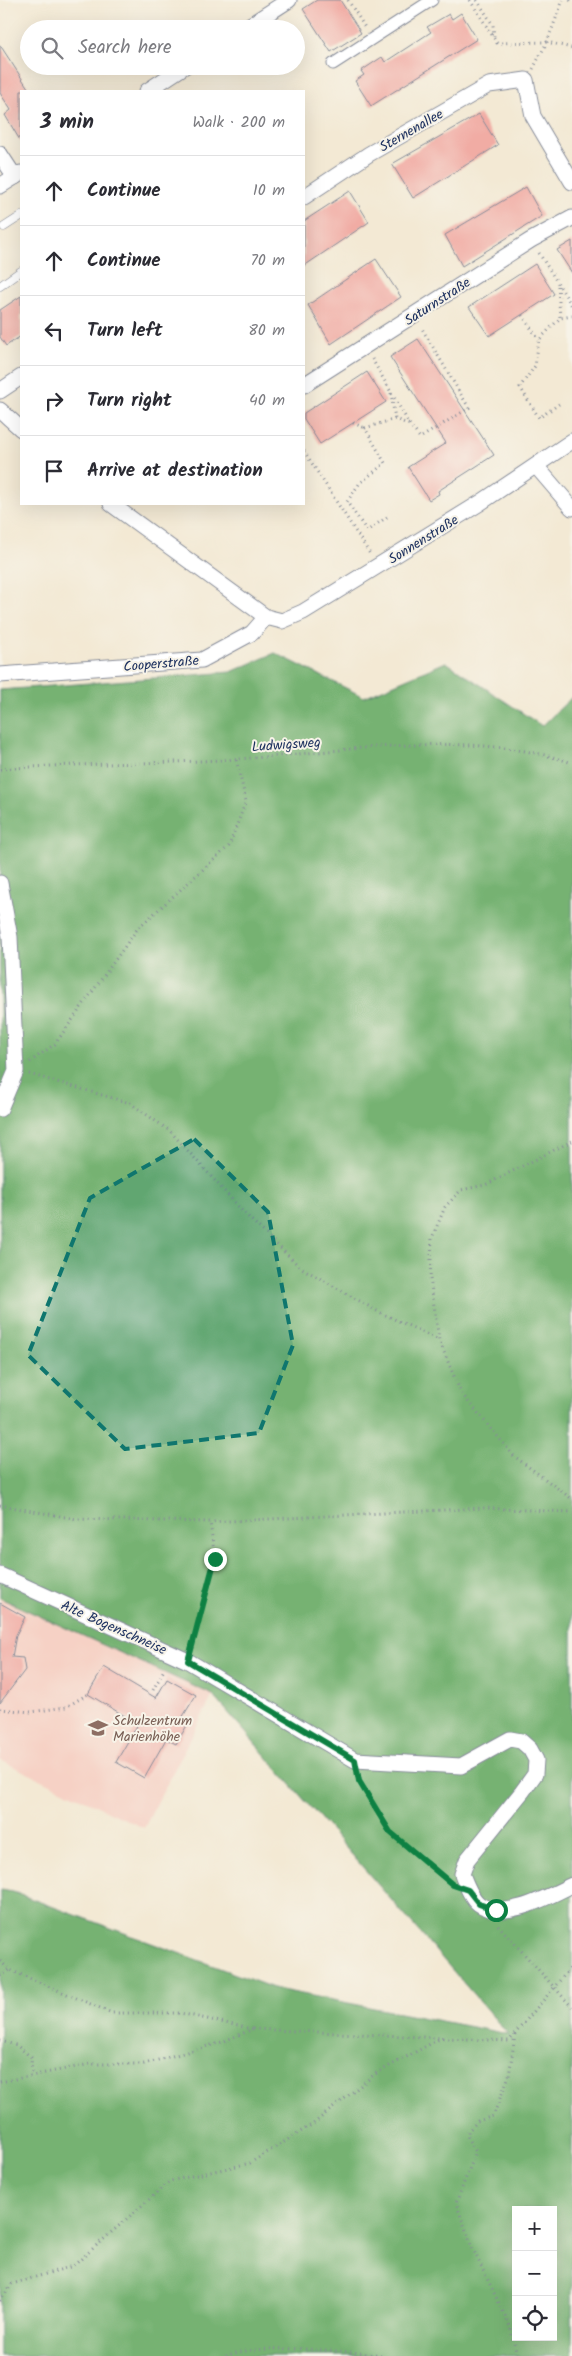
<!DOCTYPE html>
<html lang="en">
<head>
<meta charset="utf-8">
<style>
  :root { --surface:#fff; --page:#f7f7f7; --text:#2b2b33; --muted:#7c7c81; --line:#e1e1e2 }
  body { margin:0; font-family:Kalam,sans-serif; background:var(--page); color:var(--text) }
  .controls { position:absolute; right:15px; bottom:15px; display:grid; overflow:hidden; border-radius:0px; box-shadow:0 5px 20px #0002 }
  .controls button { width:45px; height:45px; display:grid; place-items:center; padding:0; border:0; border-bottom:1px solid var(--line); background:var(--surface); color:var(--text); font:25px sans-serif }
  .stop { position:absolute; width:15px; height:15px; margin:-11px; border:4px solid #0b8043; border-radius:50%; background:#fff }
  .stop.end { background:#0b8043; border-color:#fff; box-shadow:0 1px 5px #0008 }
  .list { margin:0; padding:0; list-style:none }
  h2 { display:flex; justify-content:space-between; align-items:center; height:65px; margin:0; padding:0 20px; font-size:21px }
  h2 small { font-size:16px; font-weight:400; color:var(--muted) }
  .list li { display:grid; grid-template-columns:32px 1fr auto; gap:15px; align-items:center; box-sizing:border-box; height:70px; padding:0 20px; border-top:1px solid var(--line) }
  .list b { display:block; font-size:19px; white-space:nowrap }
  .list em { font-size:16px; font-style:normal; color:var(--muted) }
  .icon { flex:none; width:28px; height:28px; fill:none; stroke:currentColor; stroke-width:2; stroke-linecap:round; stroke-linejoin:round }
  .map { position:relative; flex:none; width:572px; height:2356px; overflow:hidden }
  .search { position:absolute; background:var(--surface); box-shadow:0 5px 20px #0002; left:20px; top:20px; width:285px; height:55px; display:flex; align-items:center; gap:12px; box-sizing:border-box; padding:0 18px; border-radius:28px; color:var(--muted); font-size:19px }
  .panel { position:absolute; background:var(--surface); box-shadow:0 5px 20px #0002; left:20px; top:90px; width:285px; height:415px; border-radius:0px }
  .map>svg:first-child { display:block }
</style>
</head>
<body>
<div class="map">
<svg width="572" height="2356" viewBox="0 0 572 2356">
  <rect width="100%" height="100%" fill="#f7f3e8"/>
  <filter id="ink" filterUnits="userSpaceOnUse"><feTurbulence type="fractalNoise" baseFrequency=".02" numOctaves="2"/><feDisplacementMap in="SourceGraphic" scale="10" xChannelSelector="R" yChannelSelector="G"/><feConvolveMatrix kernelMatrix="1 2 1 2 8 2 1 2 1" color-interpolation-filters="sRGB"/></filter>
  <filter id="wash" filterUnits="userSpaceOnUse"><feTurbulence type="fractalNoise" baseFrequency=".0096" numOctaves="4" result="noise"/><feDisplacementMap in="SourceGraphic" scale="20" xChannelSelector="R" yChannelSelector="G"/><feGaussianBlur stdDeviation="1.12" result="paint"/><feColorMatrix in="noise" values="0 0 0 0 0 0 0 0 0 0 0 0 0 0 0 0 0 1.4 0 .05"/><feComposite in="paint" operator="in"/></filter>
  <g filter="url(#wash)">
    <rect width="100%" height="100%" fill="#f3e9d4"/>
    <polygon fill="#f6d1c5" points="0,1598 213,1695 144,1828 0,1760"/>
    <path fill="#76b272" stroke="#487068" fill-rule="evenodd" d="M275 653 364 697 446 662 542 726 572 697V2356H0V1890L13 1892 276 1989 508 2034 213 1695 0 1598V690L231 672ZM516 2210H553V2337H516Z"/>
    <g id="blocks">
      <g fill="#f1aca4">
        <polygon points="317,0 340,0 361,33 331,52 303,9"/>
        <polygon points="461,13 477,39 371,106 355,81 364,75 361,71 382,57 385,62 431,32 427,27 449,14 452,19"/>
        <polygon points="0,45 30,91 21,91 21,142 5,115 11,110 0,93"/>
        <polygon points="479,114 498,145 413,198 392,164"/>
        <polygon points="526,187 542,216 462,266 445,235"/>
        <polygon points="350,191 369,222 304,266 304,221"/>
        <polygon points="572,241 572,273 557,250"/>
        <polygon points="376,259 401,297 331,344 308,305"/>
        <polygon points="535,264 554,294 489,336 469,307"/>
        <polygon points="21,296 21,336 6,346 0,337 0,310"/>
        <polygon points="418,339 494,455 438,491 439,494 429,500 408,467 446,443 390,357"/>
        <polygon points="367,372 386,402 320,444 304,419 304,413"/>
        <polygon points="0,1603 25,1617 16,1635 12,1657 23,1658 25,1670 0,1703"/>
        <polygon points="104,1667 156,1698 167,1679 196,1695 182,1718 189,1722 176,1744 166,1739 144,1778 116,1762 138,1724 88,1694"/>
      </g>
    </g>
  </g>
  <g filter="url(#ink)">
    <use href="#blocks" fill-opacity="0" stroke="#878c99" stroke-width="1"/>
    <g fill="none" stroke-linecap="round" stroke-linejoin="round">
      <defs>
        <g id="service">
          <polyline points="4,227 21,216"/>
          <polyline points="0,286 21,271"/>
        </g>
        <polyline id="pedestrian" points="333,64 432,0"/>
        <g id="minor">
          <polyline points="244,29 289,0"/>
          <polyline points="147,91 185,66"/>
          <polyline points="0,154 15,177"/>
          <polyline points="0,186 21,173"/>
          <polyline points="304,197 369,154 489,85 526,80 533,116 572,182"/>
          <polyline points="304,385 531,240 572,218"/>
          <polyline points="0,391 21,377"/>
          <polyline points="0,410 21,429"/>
          <polyline points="536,466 572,508"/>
          <polyline points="111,504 266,617 282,621 303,612 480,503 572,441"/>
          <polyline points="0,675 202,660 252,633 266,617"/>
          <polyline points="0,883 10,937 16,1071 0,1109"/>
          <path d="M0 1575 188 1661 355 1760 461 1766 510 1739 521 1741 530 1749 536 1760 535 1774 522 1792 467 1860 462 1874C466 1884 471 1898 479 1904 504 1922 549 1896 572 1885"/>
        </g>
      </defs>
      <use href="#service" stroke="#878c99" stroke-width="9"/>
      <use href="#pedestrian" stroke="#878c99" stroke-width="13"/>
      <use href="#minor" stroke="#878c99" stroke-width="17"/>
      <g stroke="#878c99" stroke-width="3" stroke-dasharray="1 4" stroke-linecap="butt">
        <polyline points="348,0 366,29"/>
        <polyline points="470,0 497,43 547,42 572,48"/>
        <polyline points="477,0 493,25 494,37"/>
        <polyline points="570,0 572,3"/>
        <polyline points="533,69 547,42 563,0"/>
        <polyline points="539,253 572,306"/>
        <polyline points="558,286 560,318"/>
        <polyline points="522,315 539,340"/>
        <polyline points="372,359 410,425 420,438 469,408 421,327"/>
        <polyline points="391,393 395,419"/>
        <polyline points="559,404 539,418 520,387 535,366 539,340 560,318 572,316"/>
        <polyline points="353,423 365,428"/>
        <polyline points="304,451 370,554"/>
        <polyline points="387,517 367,531 347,502 359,484 385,463 365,428 395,419 410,425"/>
        <path d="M0 769C79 763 159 764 238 759 345 752 470 728 572 763"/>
        <polyline points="30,1062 55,1044 138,928 229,846 246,801 236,759"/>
        <polyline points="29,1074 130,1103 170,1131 245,1214 300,1267 377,1311 439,1340"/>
        <polyline points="572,1141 485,1185 461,1190 445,1207 432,1238 430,1278 439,1340 461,1393 514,1456 572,1499"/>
        <polyline points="0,1505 76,1519 210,1522 482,1508 572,1512"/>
        <polyline points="192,1648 215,1559 210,1522"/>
        <polyline points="153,1690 165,1668"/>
        <polyline points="0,1709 31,1712 66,1707 88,1694"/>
        <polyline points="358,1775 359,1781 390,1833 448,1880"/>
        <polyline points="498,1925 572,2007"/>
        <polyline points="0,1961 10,1970 112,2013 180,2013 252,2029"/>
        <polyline points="0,1976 10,1970"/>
        <polyline points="515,2035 509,2076 493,2116 478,2121 468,2131 468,2137 476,2152 456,2203 472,2247 510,2326 517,2356"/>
        <polyline points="0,2041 16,2045 31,2057 32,2075"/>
        <polyline points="0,2082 91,2064 144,2064 222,2042 253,2029 509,2041 572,1966"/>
        <polyline points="0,2301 12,2284 73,2266 170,2181 250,2163 313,2124 375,2074 443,2037"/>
        <path d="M226 2356C257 2343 347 2350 381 2356"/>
      </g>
      <use href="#service" stroke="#fff" stroke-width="8"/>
      <use href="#pedestrian" stroke="#fff" stroke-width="11"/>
      <use href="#minor" stroke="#fff" stroke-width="15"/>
    </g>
  </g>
  <g fill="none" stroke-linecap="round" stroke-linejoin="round" filter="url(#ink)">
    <polyline stroke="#0b8043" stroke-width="6" points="215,1559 188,1661 355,1760 359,1781 390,1832 453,1885 468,1890 479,1904 496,1910"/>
  </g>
  <path fill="#0f766e" fill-opacity="0.2" stroke="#0f766e" stroke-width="4" stroke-dasharray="10 6" stroke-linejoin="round" d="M194 1139 268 1212 293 1345 259 1433 125 1449 28 1355 90 1198Z"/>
  <defs>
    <symbol id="school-bare" viewBox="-9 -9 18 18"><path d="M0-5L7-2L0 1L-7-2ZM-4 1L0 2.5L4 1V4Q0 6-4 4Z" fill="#8d6e63" stroke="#f7f3e8" stroke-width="2.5" paint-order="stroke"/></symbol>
  </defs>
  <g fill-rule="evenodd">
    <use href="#school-bare" x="84" y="1714" width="28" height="28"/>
  </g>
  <g text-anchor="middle" stroke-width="4" stroke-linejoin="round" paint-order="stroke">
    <g font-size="14" fill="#1b2f5e" stroke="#f7f3e8">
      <text transform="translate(411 130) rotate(-30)" y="5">Sternenallee</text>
      <text transform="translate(437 301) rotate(-33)" y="5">Saturnstraße</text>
      <text transform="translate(423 539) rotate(-32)" y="5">Sonnenstraße</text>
      <text transform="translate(161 663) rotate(-5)" y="5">Cooperstraße</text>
      <text transform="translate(286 744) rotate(-4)" y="5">Ludwigsweg</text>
      <text transform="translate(114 1627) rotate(24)" y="5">Alte Bogenschneise</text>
    </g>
    <g font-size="14" fill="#785e54" stroke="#f7f3e8" text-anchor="start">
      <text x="113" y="1725">Schulzentrum<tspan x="113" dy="16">Marienhöhe</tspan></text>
    </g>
  </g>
</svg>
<div class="controls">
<button>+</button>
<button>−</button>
<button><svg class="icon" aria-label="locate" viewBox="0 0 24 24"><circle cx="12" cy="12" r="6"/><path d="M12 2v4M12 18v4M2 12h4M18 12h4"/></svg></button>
</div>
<div class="stop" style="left:496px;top:1910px"></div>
<div class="stop end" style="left:215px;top:1559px"></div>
<div class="search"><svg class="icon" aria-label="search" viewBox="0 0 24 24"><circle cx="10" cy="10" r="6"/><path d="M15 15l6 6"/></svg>Search here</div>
<section class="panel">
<h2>3 min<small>Walk · 200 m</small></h2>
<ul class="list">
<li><svg class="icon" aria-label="ahead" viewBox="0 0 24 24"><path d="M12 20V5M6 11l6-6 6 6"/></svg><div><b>Continue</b></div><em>10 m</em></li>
<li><svg class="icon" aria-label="ahead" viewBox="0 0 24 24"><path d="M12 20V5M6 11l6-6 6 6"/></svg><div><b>Continue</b></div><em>70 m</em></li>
<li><svg class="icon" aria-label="left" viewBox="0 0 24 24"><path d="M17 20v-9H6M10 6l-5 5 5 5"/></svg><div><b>Turn left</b></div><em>80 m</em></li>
<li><svg class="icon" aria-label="right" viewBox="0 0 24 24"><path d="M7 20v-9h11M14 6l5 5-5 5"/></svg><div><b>Turn right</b></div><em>40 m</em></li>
<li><svg class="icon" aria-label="arrive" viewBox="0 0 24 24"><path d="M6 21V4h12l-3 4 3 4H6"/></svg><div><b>Arrive at destination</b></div></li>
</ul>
</section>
</div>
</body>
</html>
